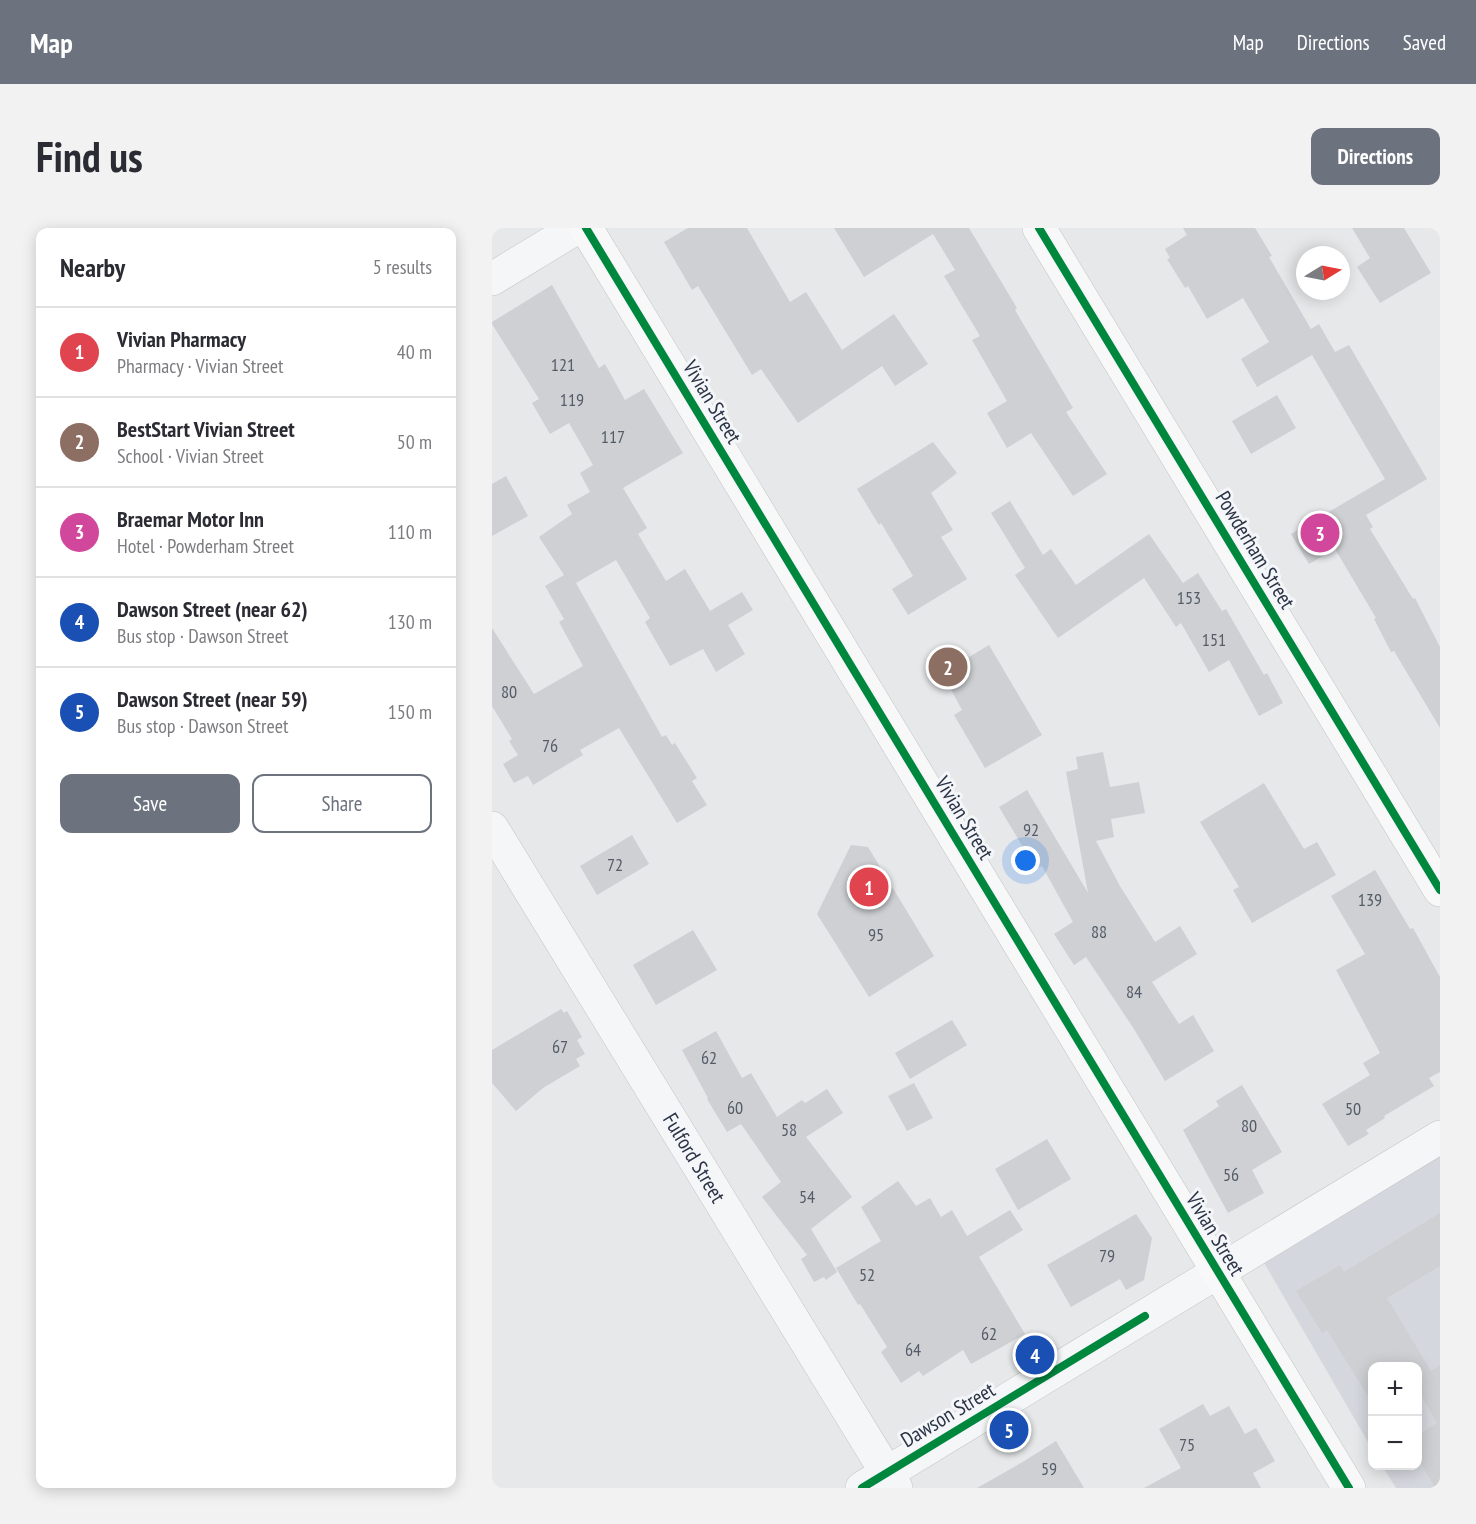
<!DOCTYPE html>
<html lang="en">
<head>
<meta charset="utf-8">
<style>
  :root { --surface:#fff; --page:#f2f2f3; --text:#2b2b33; --muted:#7c7c81; --line:#e1e1e2; --accent:#6c737f }
  body { margin:0; font-family:"PT Sans Narrow",sans-serif; background:var(--page); color:var(--text) }
  .controls { position:absolute; right:18px; bottom:18px; display:grid; overflow:hidden; border-radius:12px; box-shadow:0 3px 15px #0003 }
  .controls button { width:54px; height:54px; display:grid; place-items:center; padding:0; border:0; border-bottom:2px solid var(--line); background:var(--surface); color:var(--text); font:30px sans-serif }
  .compass { position:absolute; left:804px; top:18px; width:54px; height:54px; border-radius:50%; background:var(--surface); box-shadow:0 3px 15px #0003; rotate:80deg }
  .you { position:absolute; left:534px; top:633px; width:21px; height:21px; margin:-15px; border:4px solid #fff; border-radius:50%; background:#1a73e8; box-shadow:0 0 0 9px #1a73e833 }
  .badge { display:grid; place-items:center; width:39px; height:39px; border-radius:50%; background:var(--accent); color:#fff; font-size:20px; font-weight:700 }
  .pin { position:absolute; translate:-50% -50%; border:3px solid #fff; box-shadow:0 2px 6px #0006 }
  .list { margin:0; padding:0; list-style:none }
  h2 { display:flex; justify-content:space-between; align-items:center; height:78px; margin:0; padding:0 24px; font-size:26px }
  h2 small { font-size:20px; font-weight:400; color:var(--muted) }
  .list li { display:grid; grid-template-columns:39px 1fr auto; gap:18px; align-items:center; box-sizing:border-box; height:90px; padding:0 24px; border-top:2px solid var(--line) }
  .list b { display:block; font-size:22px; white-space:nowrap }
  .list p { margin:0; font-size:20px; white-space:nowrap; color:var(--muted) }
  .list em { font-size:20px; font-style:normal; color:var(--muted) }
  .actions { display:flex; gap:12px; padding:18px 24px }
  .actions a { flex:1; padding:14px 0; border:2px solid var(--accent); border-radius:12px; text-align:center; font-size:21px; color:var(--accent) }
  .actions .main { background:var(--accent); color:#fff }
  .map { position:relative; flex:none; width:948px; height:1260px; overflow:hidden; border-radius:12px }
  header { display:flex; align-items:center; gap:36px; box-sizing:border-box; height:84px; padding:0 30px; background:var(--accent); color:#fff }
  header strong { font-size:28px }
  nav { display:flex; gap:33px; margin-inline-start:auto; font-size:21px }
  .intro { display:flex; align-items:center; justify-content:space-between; box-sizing:border-box; height:144px; padding:0 36px }
  h1 { margin:0; font-size:42px }
  .button { padding:15px 27px; border-radius:12px; background:var(--accent); color:#fff; font-size:21px; font-weight:700 }
  main { display:flex; gap:36px; padding:0 36px }
  aside { flex:1; background:var(--surface); border-radius:12px; box-shadow:0 3px 15px #0003 }
  .map>svg:first-child { display:block }
</style>
</head>
<body>
<header>
<strong>Map</strong>
<nav><a>Map</a><a>Directions</a><a>Saved</a></nav>
</header>
<div class="intro"><h1>Find us</h1><a class="button">Directions</a></div>
<main>
<aside>
<h2>Nearby<small>5 results</small></h2>
<ul class="list">
<li><span class="badge" style="background:#e0444e">1</span><div><b>Vivian Pharmacy</b><p>Pharmacy · Vivian Street</p></div><em>40 m</em></li>
<li><span class="badge" style="background:#8d6e63">2</span><div><b>BestStart Vivian Street</b><p>School · Vivian Street</p></div><em>50 m</em></li>
<li><span class="badge" style="background:#d1479c">3</span><div><b>Braemar Motor Inn</b><p>Hotel · Powderham Street</p></div><em>110 m</em></li>
<li><span class="badge" style="background:#1a4fb4">4</span><div><b>Dawson Street (near 62)</b><p>Bus stop · Dawson Street</p></div><em>130 m</em></li>
<li><span class="badge" style="background:#1a4fb4">5</span><div><b>Dawson Street (near 59)</b><p>Bus stop · Dawson Street</p></div><em>150 m</em></li>
</ul>
<div class="actions"><a class="main">Save</a><a>Share</a></div>
</aside>
<div class="map">
<svg width="948" height="1260" viewBox="0 0 948 1260">
  <rect width="100%" height="100%" fill="#e6e8ea"/>
  <polygon fill="#d4d7dd" points="948,918 948,1260 904,1260 890,1238 926,1238 926,1138 880,1138 880,1221 771,1033"/>
  <g fill="#ced0d3">
    <polygon points="196,0 255,0 298,74 314,64 350,122 402,86 436,136 403,158 390,138 306,195 269,141 260,147 206,58 200,62 172,14"/>
    <polygon points="342,0 477,0 525,80 523,82 581,180 574,184 615,246 581,268 539,205 515,220 495,185 515,173 480,112 488,108 452,48 463,42 441,6 372,49"/>
    <polygon points="691,0 763,0 780,28 777,29 819,101 827,96 843,124 857,117 935,251 874,287 881,299 878,301 921,371 923,370 948,419 948,500 902,423 899,424 882,391 884,390 843,321 817,336 799,306 893,251 820,127 765,159 749,131 777,114 751,70 715,91 696,58 693,60 675,31 678,30 673,21 695,7"/>
    <polygon points="860,0 912,0 939,45 888,75 865,39 878,30"/>
    <polygon points="60,57 107,140 113,136 133,172 152,161 191,225 131,260 155,300 146,306 174,353 193,341 218,383 250,364 261,382 236,397 253,426 224,444 211,421 178,438 153,394 158,390 124,332 84,355 170,509 174,507 180,517 183,515 205,550 200,553 215,577 185,595 127,500 88,522 91,527 41,557 36,548 22,555 11,536 26,527 17,513 20,511 0,478 0,400 42,466 91,438 67,394 72,391 53,358 72,347 47,309 80,286 75,277 98,264 88,245 101,237 77,195 58,206 40,175 47,171 0,96 0,94"/>
    <polygon points="785,167 804,200 759,226 740,193"/>
    <polygon points="441,214 465,245 439,265 461,302 449,309 475,351 416,387 400,361 421,348 389,295 387,297 365,261"/>
    <polygon points="14,248 36,288 0,308 0,256"/>
    <polygon points="518,273 551,327 559,321 584,357 657,306 691,355 706,345 730,383 734,381 772,447 775,445 791,475 767,488 737,432 717,444 689,395 684,399 652,350 566,410 523,347 533,340 499,285"/>
    <polygon points="497,417 550,507 493,540 462,487 470,482 444,434 467,422 472,432"/>
    <polygon points="611,524 618,559 647,554 653,585 619,591 622,609 604,613 628,658 663,714 688,698 705,726 660,754 687,796 701,787 722,823 673,853 642,801 594,729 582,737 562,706 581,694 550,638 544,641 507,579 535,562 596,665 574,544 586,541 584,529"/>
    <polygon points="772,555 812,621 825,614 844,647 760,695 741,662 747,659 708,594"/>
    <polygon points="140,607 157,636 105,667 88,638"/>
    <polygon points="359,617 376,619 442,728 377,769 325,686"/>
    <polygon points="883,642 918,701 921,700 948,749 948,844 937,850 942,858 892,888 893,890 874,902 877,906 856,918 830,876 878,847 871,835 888,825 844,742 873,726 839,668"/>
    <polygon points="201,702 225,742 164,777 141,737"/>
    <polygon points="69,781 72,785 75,783 90,809 85,812 93,826 84,831 88,838 51,860 24,883 0,855 0,822"/>
    <polygon points="460,792 475,817 418,851 403,825"/>
    <polygon points="224,803 250,850 259,845 285,889 310,872 313,875 335,861 351,885 314,909 360,969 319,1001 345,1044 334,1052 332,1049 322,1054 309,1031 315,1027 270,969 289,954 249,896 235,904 215,871 216,870 190,822"/>
    <polygon points="422,855 441,890 415,903 396,868"/>
    <polygon points="750,857 790,924 760,942 772,965 736,985 691,902 727,878 724,873"/>
    <polygon points="555,911 579,951 526,982 503,941"/>
    <polygon points="406,953 424,978 438,970 449,989 460,982 475,1008 518,982 531,1002 487,1029 533,1106 479,1136 471,1122 431,1148 427,1143 409,1155 389,1124 395,1119 368,1076 366,1077 344,1040 389,1013 369,979"/>
    <polygon points="948,985 948,1038 895,1070 939,1143 948,1137 948,1260 943,1260 926,1230 926,1207 945,1195 926,1162 926,1138 880,1138 880,1175 835,1102 830,1105 804,1063 848,1037 852,1044"/>
    <polygon points="644,986 660,1010 652,1052 634,1062 628,1051 579,1079 555,1037"/>
    <polygon points="711,1176 718,1188 737,1178 753,1206 764,1200 783,1233 761,1245 769,1260 652,1260 689,1240 667,1201"/>
    <polygon points="564,1213 592,1260 485,1260 529,1235"/>
  </g>
  <g fill="none" stroke-linecap="round" stroke-linejoin="round">
    <defs>
      <g id="minor">
        <polyline points="0,51 84,0"/>
        <polyline points="0,600 404,1260"/>
        <polyline points="370,1260 948,909"/>
      </g>
      <g id="major">
        <polyline points="94,0 857,1260"/>
        <polyline points="547,0 948,662"/>
      </g>
    </defs>
    <use href="#minor" stroke="#c4c6c8" stroke-width="34"/>
    <use href="#major" stroke="#c2c5c8" stroke-width="34"/>
    <use href="#minor" stroke="#f5f6f7" stroke-width="33"/>
    <use href="#major" stroke="#f8f8f8" stroke-width="33"/>
    <defs>
      <g id="cycleway">
        <polyline points="94,0 857,1260"/>
        <polyline points="547,0 948,662"/>
        <polyline points="370,1260 653,1088"/>
      </g>
    </defs>
    <use href="#cycleway" stroke="#f4f6f9" stroke-width="11"/>
    <use href="#cycleway" stroke="#00873e" stroke-width="8"/>
  </g>
  <g text-anchor="middle" stroke-width="6" stroke-linejoin="round" paint-order="stroke">
    <g font-size="18" fill="#545c69">
      <text x="71" y="143">121</text>
      <text x="80" y="178">119</text>
      <text x="121" y="215">117</text>
      <text x="697" y="376">153</text>
      <text x="722" y="418">151</text>
      <text x="17" y="470">80</text>
      <text x="58" y="524">76</text>
      <text x="539" y="608">92</text>
      <text x="123" y="643">72</text>
      <text x="878" y="678">139</text>
      <text x="607" y="710">88</text>
      <text x="384" y="713">95</text>
      <text x="642" y="770">84</text>
      <text x="68" y="825">67</text>
      <text x="217" y="836">62</text>
      <text x="243" y="886">60</text>
      <text x="861" y="887">50</text>
      <text x="757" y="904">80</text>
      <text x="297" y="908">58</text>
      <text x="739" y="953">56</text>
      <text x="315" y="975">54</text>
      <text x="615" y="1034">79</text>
      <text x="375" y="1053">52</text>
      <text x="497" y="1112">62</text>
      <text x="421" y="1128">64</text>
      <text x="695" y="1223">75</text>
      <text x="557" y="1247">59</text>
    </g>
    <g font-size="21" fill="#2b3445" stroke="#f4f6f9">
      <text transform="translate(220 174) rotate(59)" y="7">Vivian Street</text>
      <text transform="translate(763 322) rotate(59)" y="7">Powderham Street</text>
      <text transform="translate(472 590) rotate(59)" y="7">Vivian Street</text>
      <text transform="translate(202 930) rotate(59)" y="7">Fulford Street</text>
      <text transform="translate(723 1006) rotate(59)" y="7">Vivian Street</text>
      <text transform="translate(456 1187) rotate(-31)" y="7">Dawson Street</text>
    </g>
  </g>
</svg>
<div class="controls">
<button>+</button>
<button>−</button>
</div>
<svg class="compass" viewBox="-18 -18 36 36"><path d="M0-13l5 13h-10z" fill="#e53935"/><path d="M0 13l5-13h-10z" fill="#7c7c81"/></svg>
<div class="you"></div>
<div class="pin badge" style="left:377px;top:659px;background:#e0444e">1</div>
<div class="pin badge" style="left:456px;top:439px;background:#8d6e63">2</div>
<div class="pin badge" style="left:828px;top:305px;background:#d1479c">3</div>
<div class="pin badge" style="left:543px;top:1127px;background:#1a4fb4">4</div>
<div class="pin badge" style="left:517px;top:1202px;background:#1a4fb4">5</div>
</div>
</main>
</body>
</html>
